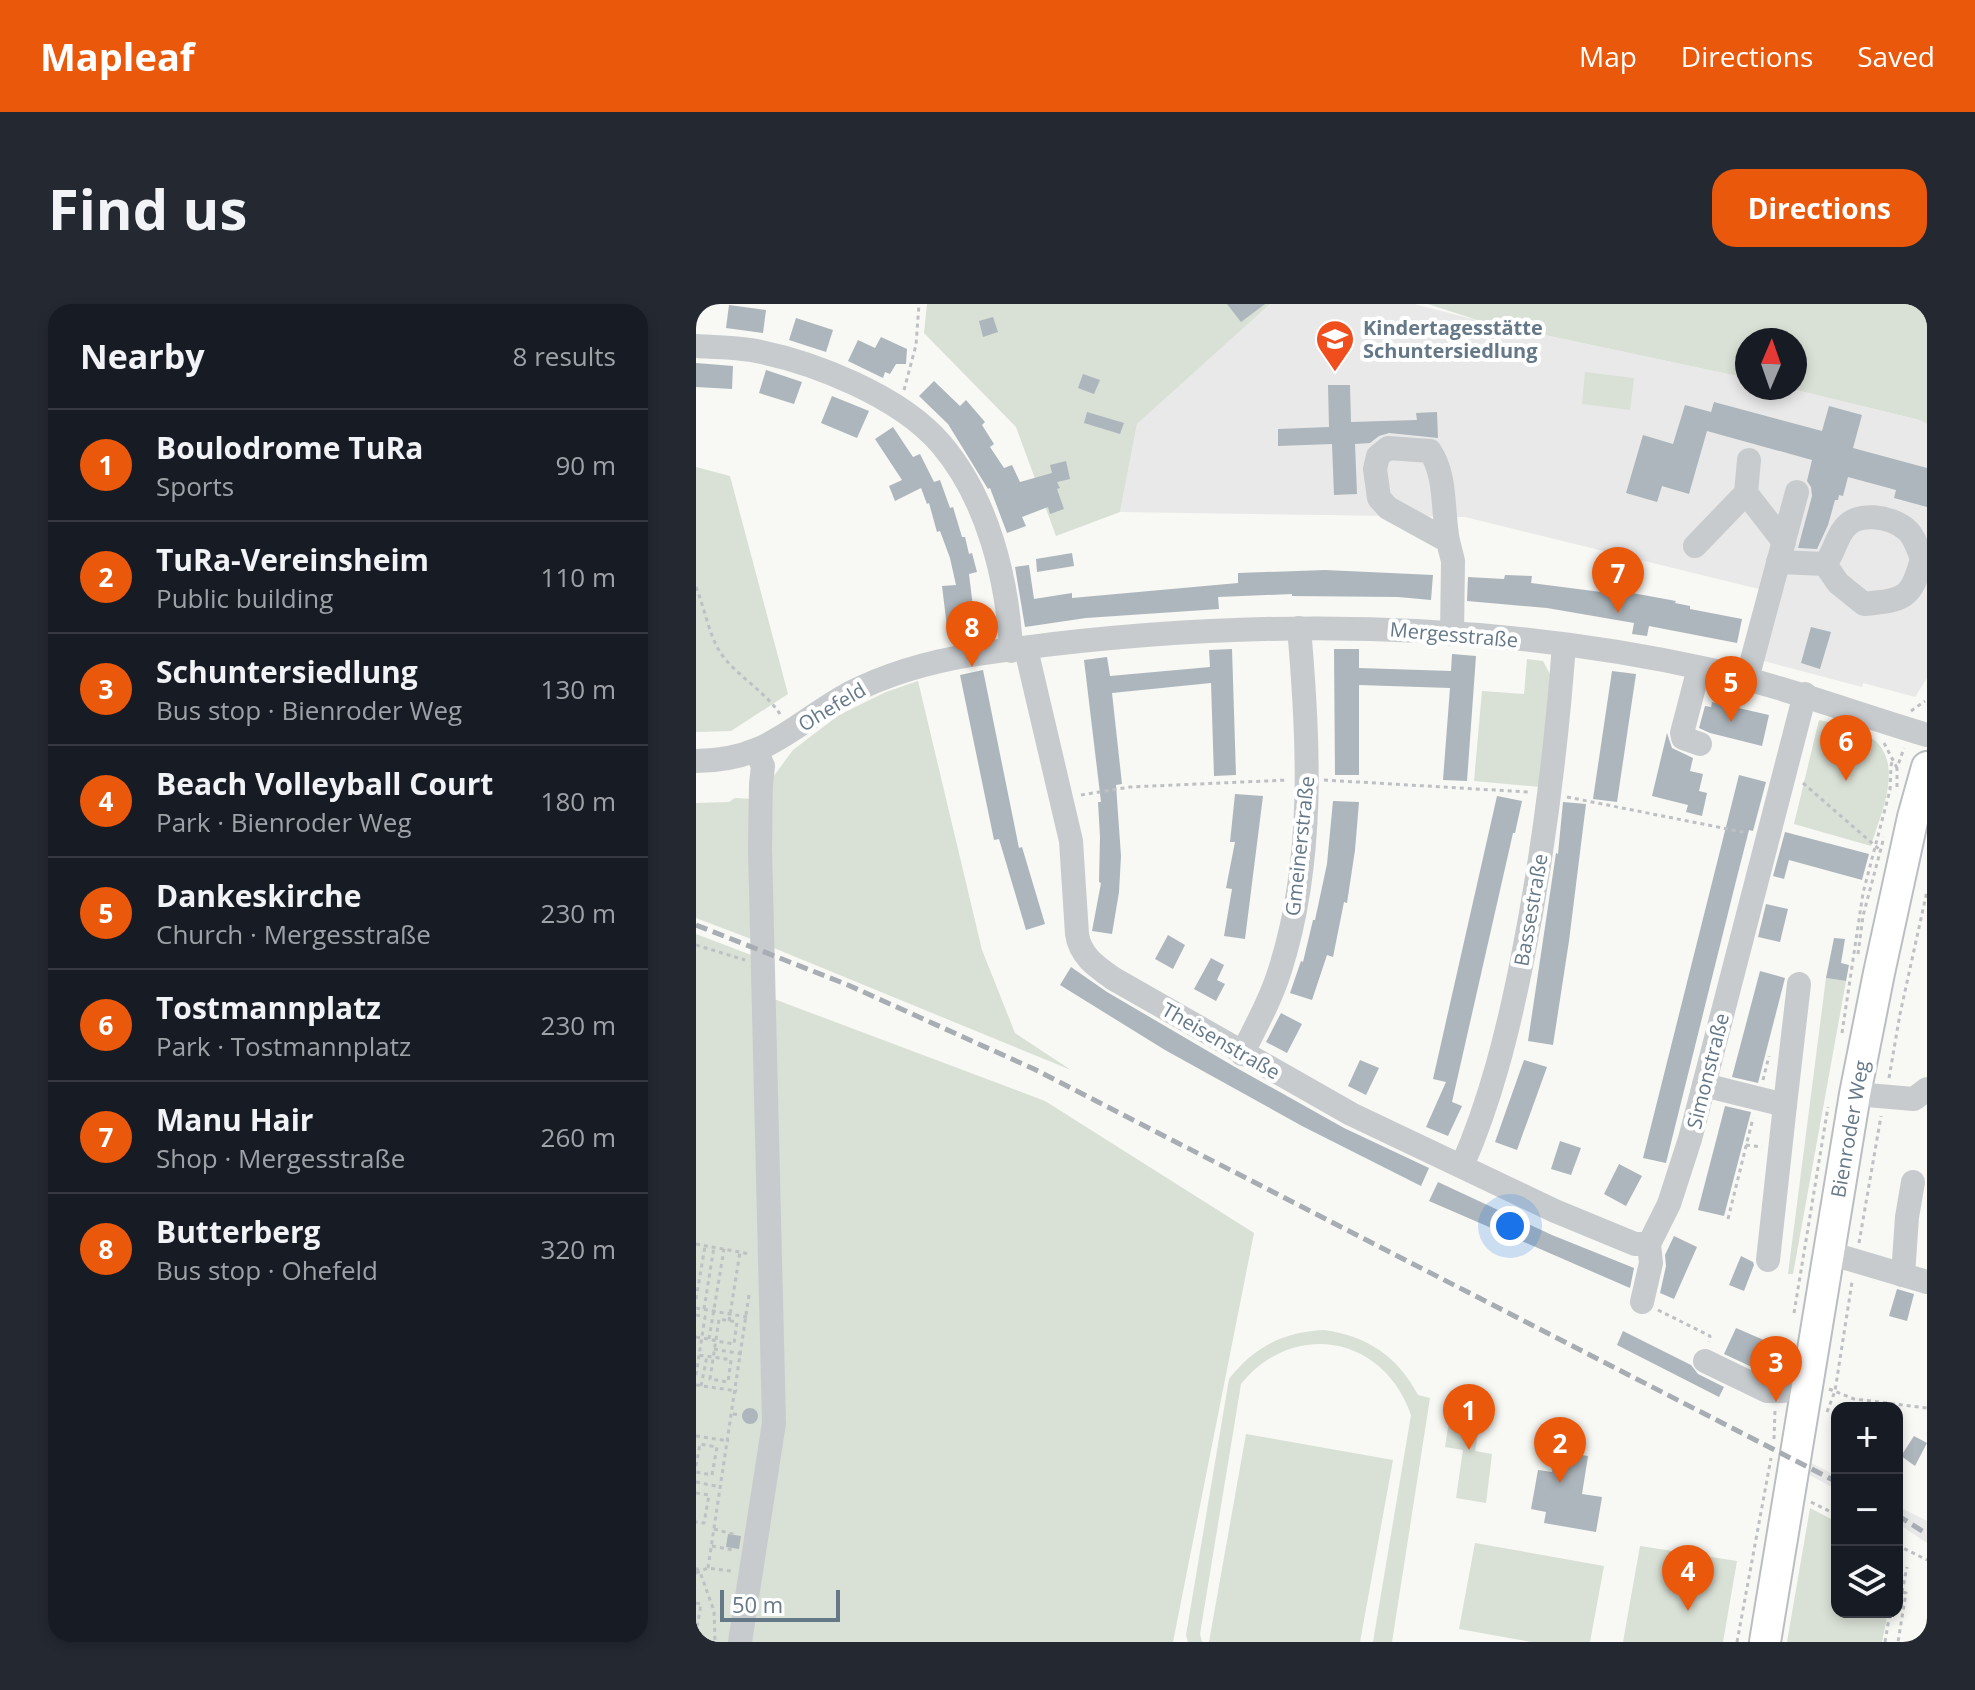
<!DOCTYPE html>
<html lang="en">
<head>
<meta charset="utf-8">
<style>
  :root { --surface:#171b24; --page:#242831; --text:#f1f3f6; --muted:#9ea1a6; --line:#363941; --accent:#ea580c }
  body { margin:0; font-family:"Open Sans",sans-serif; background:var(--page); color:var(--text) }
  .controls { position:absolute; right:24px; bottom:24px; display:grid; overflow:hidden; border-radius:16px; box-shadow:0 4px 12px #0003 }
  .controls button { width:72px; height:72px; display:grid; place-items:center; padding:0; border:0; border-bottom:2px solid var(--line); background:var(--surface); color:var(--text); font:40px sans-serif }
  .compass { position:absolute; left:1039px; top:24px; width:72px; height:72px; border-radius:50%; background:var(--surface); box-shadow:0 4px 12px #0003; rotate:2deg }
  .scale { position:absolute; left:24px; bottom:20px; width:120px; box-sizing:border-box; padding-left:8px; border:4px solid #647888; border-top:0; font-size:22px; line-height:28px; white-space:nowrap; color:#647888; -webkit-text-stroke:6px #fff; paint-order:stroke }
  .you { position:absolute; left:814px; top:922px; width:28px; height:28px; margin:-20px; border:6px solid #fff; border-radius:50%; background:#1a73e8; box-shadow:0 0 0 12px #1a73e833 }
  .badge { display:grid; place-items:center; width:52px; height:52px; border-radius:50%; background:var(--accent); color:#fff; font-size:26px; font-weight:700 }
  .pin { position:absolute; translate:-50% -66px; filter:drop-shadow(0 2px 4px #0008) }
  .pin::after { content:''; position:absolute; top:42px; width:28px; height:24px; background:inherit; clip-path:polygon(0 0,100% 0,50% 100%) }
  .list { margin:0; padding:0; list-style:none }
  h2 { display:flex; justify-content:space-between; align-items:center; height:104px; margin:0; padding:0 32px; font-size:34px }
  h2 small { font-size:26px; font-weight:400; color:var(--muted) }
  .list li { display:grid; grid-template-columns:52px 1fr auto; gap:24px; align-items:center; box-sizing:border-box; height:112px; padding:0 32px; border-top:2px solid var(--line) }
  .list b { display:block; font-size:30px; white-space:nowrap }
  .list p { margin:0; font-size:26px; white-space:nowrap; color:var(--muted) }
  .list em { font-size:26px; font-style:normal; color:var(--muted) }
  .icon { flex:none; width:44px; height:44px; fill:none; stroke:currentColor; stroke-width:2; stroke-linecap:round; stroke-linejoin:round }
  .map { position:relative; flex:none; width:1231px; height:1338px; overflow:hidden; border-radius:24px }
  header { display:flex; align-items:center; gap:48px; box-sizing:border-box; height:112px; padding:0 40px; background:var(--accent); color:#fff }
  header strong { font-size:38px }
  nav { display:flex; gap:44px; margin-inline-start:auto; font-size:28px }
  .intro { display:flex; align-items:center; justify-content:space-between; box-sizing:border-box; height:192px; padding:0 48px }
  h1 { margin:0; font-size:56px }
  .button { padding:20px 36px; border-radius:24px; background:var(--accent); color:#fff; font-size:28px; font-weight:700 }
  main { display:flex; gap:48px; padding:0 48px }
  aside { flex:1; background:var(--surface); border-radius:24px; box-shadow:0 4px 12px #0003 }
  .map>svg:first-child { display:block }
</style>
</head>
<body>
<header>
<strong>Mapleaf</strong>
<nav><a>Map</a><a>Directions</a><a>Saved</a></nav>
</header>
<div class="intro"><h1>Find us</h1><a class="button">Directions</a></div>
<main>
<aside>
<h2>Nearby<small>8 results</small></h2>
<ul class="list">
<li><span class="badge">1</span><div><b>Boulodrome TuRa</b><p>Sports</p></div><em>90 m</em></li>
<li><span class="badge">2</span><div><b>TuRa-Vereinsheim</b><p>Public building</p></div><em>110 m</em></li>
<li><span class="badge">3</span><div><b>Schuntersiedlung</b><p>Bus stop · Bienroder Weg</p></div><em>130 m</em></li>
<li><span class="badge">4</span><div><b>Beach Volleyball Court</b><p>Park · Bienroder Weg</p></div><em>180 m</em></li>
<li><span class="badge">5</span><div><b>Dankeskirche</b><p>Church · Mergesstraße</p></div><em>230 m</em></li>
<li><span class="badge">6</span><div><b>Tostmannplatz</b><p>Park · Tostmannplatz</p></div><em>230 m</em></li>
<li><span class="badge">7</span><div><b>Manu Hair</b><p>Shop · Mergesstraße</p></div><em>260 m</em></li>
<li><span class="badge">8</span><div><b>Butterberg</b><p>Bus stop · Ohefeld</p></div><em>320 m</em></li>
</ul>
</aside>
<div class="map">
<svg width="1231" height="1338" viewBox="0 0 1231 1338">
  <rect width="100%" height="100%" fill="#f8f8f4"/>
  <g fill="#e8e9e8">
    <polygon points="574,0 718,0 784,17 1051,74 1051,84 1092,84 1224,116 1231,120 1231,374 1219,393 1167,379 1166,383 1045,351 1063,285 769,213 424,208 441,120"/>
    <polygon points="1115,1159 1141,1172 1141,1186 1112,1170"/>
    <polygon points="1201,1202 1231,1217 1231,1239 1201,1219"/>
  </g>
  <g fill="#d9e0d5">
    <polygon points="231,0 574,0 441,120 424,208 360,232 320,123 228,29"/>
    <polygon points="732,0 1231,0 1231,120 1224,116 1092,84 1099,84 1099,36 1051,36 1051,74 784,17"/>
    <polygon points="889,68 938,74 934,106 886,100"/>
    <polygon points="0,163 34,172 92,390 35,427 0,428"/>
    <polygon points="831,355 847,357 854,370 844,483 778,477 786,387 828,390"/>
    <polygon points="222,377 286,646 319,729 375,766 73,642 77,473 97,446 143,411 190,388"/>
    <path d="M1123 416C1141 420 1162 423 1177 435 1209 460 1184 511 1175 542L1098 520Z"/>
    <polygon points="39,494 55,495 63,638 0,614 0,499 33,498"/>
    <polygon points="0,630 63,654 70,1118 34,1338 0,1338"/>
    <polygon points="1130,674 1150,677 1097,970 1092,970"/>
    <polygon points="78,695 349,797 558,929 477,1338 53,1338 86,1119"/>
    <path d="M628 1026C672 1032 702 1053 722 1091L734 1094 696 1338H677L715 1111C688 1032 598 1015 545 1080L504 1330 506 1338H492L490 1331 533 1075C558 1043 587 1028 628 1026Z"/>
    <polygon points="757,1092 787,1098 779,1147 796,1150 790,1199 760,1194 767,1146 749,1143"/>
    <polygon points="550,1130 697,1156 664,1338 513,1338"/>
    <polygon points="1114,1204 1141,1218 1141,1308 1192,1308 1186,1338 1091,1338"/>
    <polygon points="779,1239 908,1262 894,1338 835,1338 763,1325"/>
    <polygon points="944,1242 1041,1257 1027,1338 927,1338"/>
  </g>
  <g fill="#adb6bc">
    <polygon points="531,0 569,0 545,18"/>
    <polygon points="33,1 70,6 67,29 30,24"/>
    <polygon points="297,13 302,28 287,33 283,17"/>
    <polygon points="100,14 137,26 130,48 93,36"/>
    <polygon points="185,33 211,45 210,60 200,60 194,70 189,68 187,74 152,57 162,36 179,44"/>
    <polygon points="0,59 37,62 36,85 0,83"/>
    <polygon points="70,66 106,78 98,100 63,89"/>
    <polygon points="387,70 404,76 398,90 382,84"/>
    <polygon points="238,77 264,102 270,96 289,118 286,121 298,140 294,143 308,164 316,161 324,178 356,169 354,161 370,157 374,175 361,178 364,184 361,185 368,205 354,210 352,203 326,213 330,222 311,229 294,184 292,185 252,120 223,92"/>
    <polygon points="632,81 654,81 655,118 721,116 720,109 741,108 742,134 693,129 683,132 674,139 659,140 661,190 638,191 636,140 582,142 582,125 633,123"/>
    <polygon points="136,92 173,107 161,134 125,119"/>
    <polygon points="1018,98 1126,127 1133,102 1166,111 1157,144 1231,164 1231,203 1198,194 1200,186 1152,173 1147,192 1143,191 1142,196 1139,196 1132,221 1121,245 1102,244 1116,192 1115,183 1111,177 1116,156 1011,127 993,190 966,182 961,198 930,189 947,131 977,140 989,101 1015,108"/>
    <polygon points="391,108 428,119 424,130 388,119"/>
    <polygon points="197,123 217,153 224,150 238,178 244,176 254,204 257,203 266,233 269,233 273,250 276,249 281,268 273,270 280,328 252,331 246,282 260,281 254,254 244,227 241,228 233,199 231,200 225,184 199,197 193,182 206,176 179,135"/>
    <polygon points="376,249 378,262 341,268 340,255"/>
    <polygon points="333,261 338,295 376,289 376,294 542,279 542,269 629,266 737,271 735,296 702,293 596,292 596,290 522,293 523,305 390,314 329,323 319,263"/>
    <polygon points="809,271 836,272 835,279 905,288 919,289 920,286 980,297 979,299 994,302 994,305 1046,315 1041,339 953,322 951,332 936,330 938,319 851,304 771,297 772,273 808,275"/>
    <polygon points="1115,323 1135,328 1124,365 1105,359"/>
    <polygon points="536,345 540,471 518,472 515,379 416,389 426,480 420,481 425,552 423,588 416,630 396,627 405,579 403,578 404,533 402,498 405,498 388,356 411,353 414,372 514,363 513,346"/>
    <polygon points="638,345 663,345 663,364 755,367 756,350 780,352 771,477 747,476 754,384 663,381 663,471 639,471"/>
    <polygon points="287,366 323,544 326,543 349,620 330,626 303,535 298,536 264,371"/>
    <polygon points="916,367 940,370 921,498 897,495"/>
    <polygon points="1016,398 1073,411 1066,442 1014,429 1003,424 1009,402 1015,403"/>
    <polygon points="971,429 976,444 997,454 994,467 1007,470 1003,487 1011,489 1006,512 990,508 992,501 956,492"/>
    <polygon points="1043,471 1070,478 1057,527 1053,526 1041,573 970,859 947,854"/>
    <polygon points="539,490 567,492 549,635 528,632 536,585 530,584 539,538 534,538"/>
    <polygon points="801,492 826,497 819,529 817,529 756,798 766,802 752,832 730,823 750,778 737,775"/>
    <polygon points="637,497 663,498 659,546 651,599 648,598 637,653 631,651 616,696 594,689 605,657 607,658 617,616 619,616 631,560"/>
    <polygon points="867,498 890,500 873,637 857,741 832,737 860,549 862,550"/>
    <polygon points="1089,528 1173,550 1166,576 1093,556 1088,575 1077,572"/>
    <polygon points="1070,600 1092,605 1084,638 1062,633"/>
    <polygon points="472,631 489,641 477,665 459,655"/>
    <polygon points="1138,634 1149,635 1145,659 1153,661 1150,677 1130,674"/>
    <polygon points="515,654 528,661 521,676 529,680 520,697 498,685"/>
    <polygon points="375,663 411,688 539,763 648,824 733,864 725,882 606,822 469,746 364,681"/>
    <polygon points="1064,667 1089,674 1062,779 1036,773"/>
    <polygon points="585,709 606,720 591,749 570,738"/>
    <polygon points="664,756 683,764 670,791 652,782"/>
    <polygon points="828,756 851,763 821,846 799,838"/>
    <polygon points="1029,802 1055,808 1028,912 1002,906"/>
    <polygon points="864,837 885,844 875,871 855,865"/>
    <polygon points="923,860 946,872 930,902 908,890"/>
    <polygon points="742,878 856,931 938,964 934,984 733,897"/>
    <polygon points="978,932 1001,943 978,995 964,989 970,962 969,951"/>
    <polygon points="1045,952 1057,958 1058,961 1048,987 1033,981"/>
    <polygon points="1201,985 1218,990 1211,1017 1193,1012"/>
    <polygon points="1040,1024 1070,1037 1058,1064 1028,1050"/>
    <polygon points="927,1027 995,1061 1002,1070 1028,1083 1023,1093 921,1041"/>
    <circle cx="54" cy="1112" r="8"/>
    <polygon points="1218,1132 1231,1139 1219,1162 1205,1152"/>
    <polygon points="860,1147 892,1152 886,1190 906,1193 900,1228 848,1219 850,1208 835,1205 842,1166 856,1168"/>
    <polygon points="32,1230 45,1232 43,1245 30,1243"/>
  </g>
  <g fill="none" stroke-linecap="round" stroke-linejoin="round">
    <defs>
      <polyline id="major" points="1069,1338 1159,790 1183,669 1217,513 1231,463"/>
    </defs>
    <use href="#major" stroke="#babec2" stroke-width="34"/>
    <g stroke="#bec1c3" stroke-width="3" stroke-dasharray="4 4" stroke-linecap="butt">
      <polyline points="208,86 220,41 223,0"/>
      <path d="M0 283C8 302 13 331 24 348 40 372 68 386 84 410"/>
      <polyline points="1215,407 1229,397"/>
      <polyline points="1188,439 1201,464"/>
      <polyline points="628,476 832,488"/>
      <polyline points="1107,479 1184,546"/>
      <polyline points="1201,483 1201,464 1208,444"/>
      <polyline points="385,491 434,483 592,476"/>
      <polyline points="871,493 1052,529"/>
      <polyline points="0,641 49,656"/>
      <polyline points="1162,650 1167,612 1188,533"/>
      <polyline points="1146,729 1167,589 1194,486 1195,462 1197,454"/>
      <polyline points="1193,774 1204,710 1231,587"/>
      <polyline points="1067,776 1073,752"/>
      <polyline points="1050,841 1066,843"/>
      <polyline points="1032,915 1057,814"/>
      <polyline points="1163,939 1185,812"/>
      <polyline points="0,940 54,950"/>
      <polyline points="0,995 9,942"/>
      <polyline points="0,1004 51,1013"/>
      <polyline points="8,1005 18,943"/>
      <polyline points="962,1006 1014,1032 1013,1038"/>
      <polyline points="1098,1009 1132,803"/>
      <polyline points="0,1011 9,1013 0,1071"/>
      <polyline points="33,1017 44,948"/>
      <path d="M0 1033C13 1035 25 1038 38 1040L41 1018 23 1015C20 1035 17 1055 14 1075L32 1078 35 1056C24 1054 12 1052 0 1051"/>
      <polyline points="13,1035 28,945"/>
      <polyline points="18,1045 46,1050"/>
      <polyline points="1086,1067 1094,1036"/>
      <polyline points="0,1081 41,1087"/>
      <polyline points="5,1082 11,1052"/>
      <polyline points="1133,1085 1158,1095 1231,1104"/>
      <polyline points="1131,1108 1139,1087 1156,978"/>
      <polyline points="37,1110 45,1111"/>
      <polyline points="0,1132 33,1137"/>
      <polyline points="1078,1135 1079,1106"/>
      <polyline points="0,1162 4,1140 21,1143 16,1171 0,1168"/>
      <polyline points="0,1178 24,1183"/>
      <polyline points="0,1189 13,1191 8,1219 0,1218"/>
      <polyline points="1115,1198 1141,1211"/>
      <polyline points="18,1225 40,1231"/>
      <polyline points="1201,1241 1231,1256"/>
      <polyline points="16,1242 37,1246 37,1244"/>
      <polyline points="0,1264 4,1268 18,1307 19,1338"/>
      <polyline points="12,1264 53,991"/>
      <polyline points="0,1269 12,1264 35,1267"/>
      <polyline points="1206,1288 1211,1263"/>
      <polyline points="1201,1293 1206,1288 1210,1289 1202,1338"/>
      <polyline points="0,1299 5,1300 0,1329"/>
      <polyline points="1041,1338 1075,1154"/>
      <polyline points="1189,1338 1194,1308"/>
    </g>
    <g stroke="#c7cbce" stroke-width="24">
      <path d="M0 42C18 43 37 43 55 46 116 57 204 92 245 140 292 195 312 277 315 347"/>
      <polyline points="1053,156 1050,189 1088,238"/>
      <path d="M752 237C746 206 751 173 734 147L692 144 682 152 679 165 683 194 692 204 752 237 757 257 756 330"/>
      <polyline points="999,242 1050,189"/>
      <path d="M1082 258 1129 260C1138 249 1139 237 1147 226 1160 206 1195 212 1211 226 1218 232 1222 245 1226 254 1216 295 1208 296 1168 300L1142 279 1129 260"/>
      <path d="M330 345 375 537 381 630C384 652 401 663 418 675L655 810 859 907 939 940H953"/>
      <polyline points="1003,364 986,429 987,434 1004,440"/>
      <polyline points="1051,375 1101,188"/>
      <path d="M0 457C72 457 97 420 154 389 193 369 233 358 275 351 518 315 770 312 1011 365 1086 382 1157 409 1231 431"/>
      <path d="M546 750C560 722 575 695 584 666 619 556 613 437 603 324"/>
      <polyline points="1008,781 1089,801 1072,956"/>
      <polyline points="1159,790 1218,795 1231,785"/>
      <polyline points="1089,801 1103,680"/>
      <path d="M766 862C795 796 812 727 826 657 847 552 860 448 868 341"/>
      <polyline points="1133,949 1231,978"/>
      <polyline points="1207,971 1211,913 1217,878"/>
      <polyline points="946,998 955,959 953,940 973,900 994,835 1109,390"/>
      <polyline points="1009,1057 1071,1087 1087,1087"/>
      <polyline points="44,1338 78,1119 64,544 65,480 67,462 60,447"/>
    </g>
    <use href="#major" stroke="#fff" stroke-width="30"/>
    <g stroke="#a7adb3" stroke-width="5" stroke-dasharray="12 6" stroke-linecap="butt">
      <polyline points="0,621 152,681 338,765 1141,1178"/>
      <polyline points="1201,1211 1231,1230"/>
    </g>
  </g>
  <defs>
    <symbol id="school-pin" viewBox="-11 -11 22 30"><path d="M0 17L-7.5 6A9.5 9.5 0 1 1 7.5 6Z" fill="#f04e1c" stroke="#fff"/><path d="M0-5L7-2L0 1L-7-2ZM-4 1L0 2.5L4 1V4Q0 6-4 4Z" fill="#fff"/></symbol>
  </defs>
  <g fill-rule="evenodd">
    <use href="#school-pin" x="617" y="13" width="44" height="60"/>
  </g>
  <g text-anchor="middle" stroke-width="8" stroke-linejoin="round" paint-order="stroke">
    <g font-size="20" font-weight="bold" fill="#647888" stroke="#fff" text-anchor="start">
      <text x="667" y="31">Kindertagesstätte<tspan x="667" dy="23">Schuntersiedlung</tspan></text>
    </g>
    <g font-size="20" fill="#647888" stroke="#fff">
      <text transform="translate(758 331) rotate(5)" y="7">Mergesstraße</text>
      <text transform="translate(136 403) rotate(-31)" y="7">Ohefeld</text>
      <text transform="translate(604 542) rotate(-84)" y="7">Gmeinerstraße</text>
      <text transform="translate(835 606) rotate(-80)" y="7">Bassestraße</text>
      <text transform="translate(525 737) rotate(30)" y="7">Theisenstraße</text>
      <text transform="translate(1012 767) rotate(-76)" y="7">Simonstraße</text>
      <text transform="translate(1154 825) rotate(-80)" y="7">Bienroder Weg</text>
    </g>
  </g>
</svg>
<div class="controls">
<button>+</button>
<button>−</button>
<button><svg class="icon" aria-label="layers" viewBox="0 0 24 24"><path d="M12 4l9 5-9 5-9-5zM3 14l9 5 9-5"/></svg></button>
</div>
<svg class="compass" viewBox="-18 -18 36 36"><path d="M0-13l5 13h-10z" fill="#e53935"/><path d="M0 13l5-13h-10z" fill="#9ea1a6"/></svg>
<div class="scale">50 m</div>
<div class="you"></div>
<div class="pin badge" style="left:773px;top:1146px">1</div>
<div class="pin badge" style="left:864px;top:1179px">2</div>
<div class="pin badge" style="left:1080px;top:1098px">3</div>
<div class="pin badge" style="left:992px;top:1307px">4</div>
<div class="pin badge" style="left:1035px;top:418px">5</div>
<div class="pin badge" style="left:1150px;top:477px">6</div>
<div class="pin badge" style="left:922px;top:309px">7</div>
<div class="pin badge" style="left:276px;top:363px">8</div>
</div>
</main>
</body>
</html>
